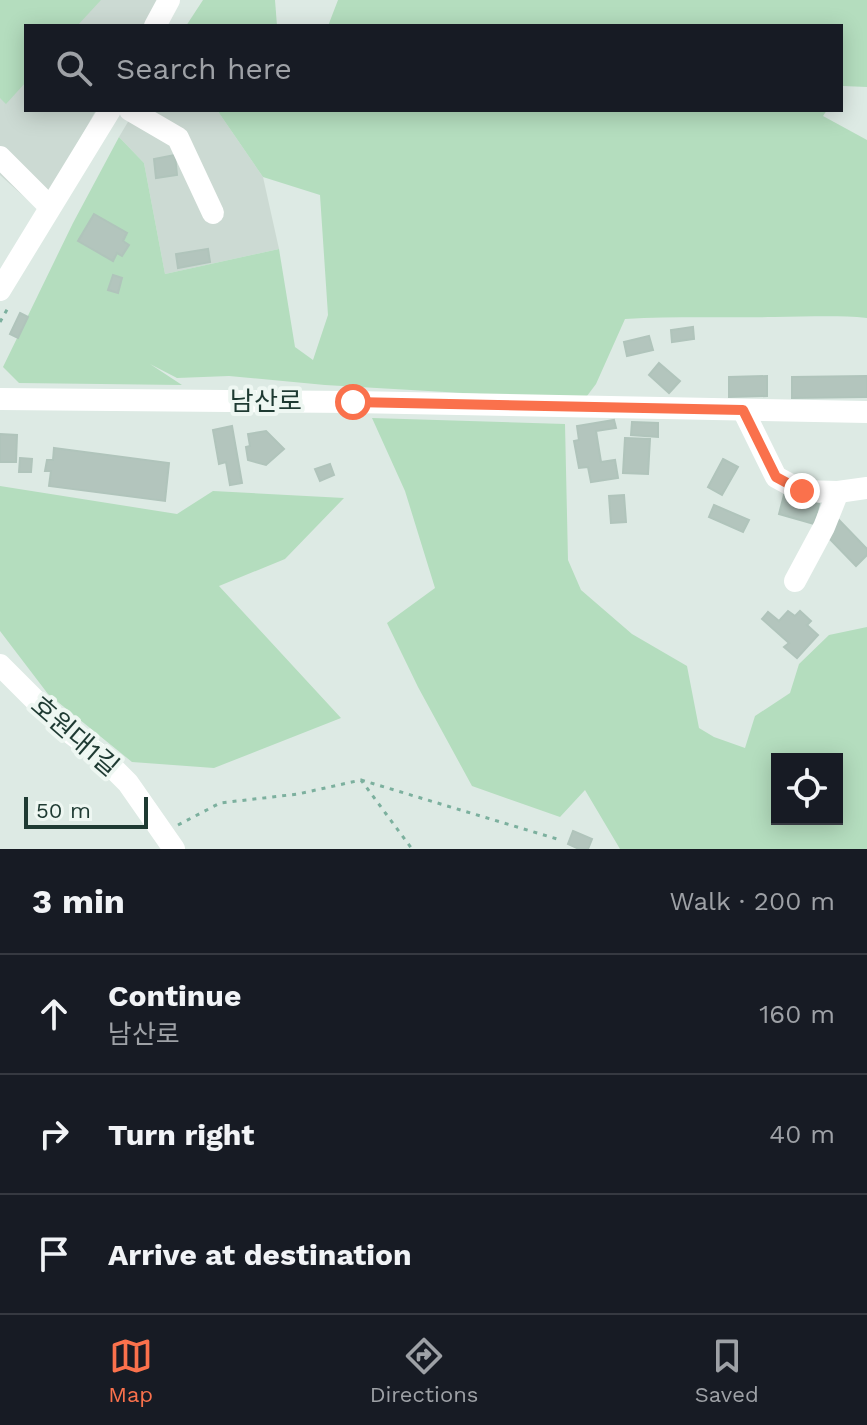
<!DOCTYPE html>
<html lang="en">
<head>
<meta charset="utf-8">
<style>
  :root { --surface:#171b24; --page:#242831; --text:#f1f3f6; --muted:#9ea1a6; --line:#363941; --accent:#fa714c }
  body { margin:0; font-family:"Work Sans","Noto Sans KR",sans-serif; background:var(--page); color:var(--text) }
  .controls { position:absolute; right:24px; bottom:24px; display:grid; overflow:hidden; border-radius:0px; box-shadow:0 4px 20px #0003 }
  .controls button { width:72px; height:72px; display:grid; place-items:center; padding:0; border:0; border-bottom:2px solid var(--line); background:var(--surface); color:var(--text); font:40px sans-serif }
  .scale { position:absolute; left:24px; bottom:20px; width:124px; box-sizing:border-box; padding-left:8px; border:4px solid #1e3a32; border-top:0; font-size:22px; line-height:28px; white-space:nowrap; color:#1e3a32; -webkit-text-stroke:6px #eef7f2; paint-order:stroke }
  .stop { position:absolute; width:24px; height:24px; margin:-18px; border:6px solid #fa714c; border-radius:50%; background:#fff }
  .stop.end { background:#fa714c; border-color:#fff; box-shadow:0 2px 8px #0008 }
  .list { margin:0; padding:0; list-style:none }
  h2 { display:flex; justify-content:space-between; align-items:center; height:104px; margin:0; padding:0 32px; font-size:34px }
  h2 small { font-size:26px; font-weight:400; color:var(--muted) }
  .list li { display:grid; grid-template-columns:52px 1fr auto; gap:24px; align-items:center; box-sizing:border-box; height:120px; padding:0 32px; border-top:2px solid var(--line) }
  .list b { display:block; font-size:30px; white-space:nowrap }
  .list p { margin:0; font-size:26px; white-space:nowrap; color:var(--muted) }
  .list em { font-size:26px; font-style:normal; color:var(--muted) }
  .icon { flex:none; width:44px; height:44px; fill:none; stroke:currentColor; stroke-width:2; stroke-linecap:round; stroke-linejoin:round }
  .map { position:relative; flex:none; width:867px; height:849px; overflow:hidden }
  .search { position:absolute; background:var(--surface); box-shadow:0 4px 20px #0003; left:24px; right:24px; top:24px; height:88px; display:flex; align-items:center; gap:20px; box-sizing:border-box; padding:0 28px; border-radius:0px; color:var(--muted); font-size:30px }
  .sheet { height:464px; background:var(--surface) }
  nav { display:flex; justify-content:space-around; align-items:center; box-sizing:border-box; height:112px; border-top:2px solid var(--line); background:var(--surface); font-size:22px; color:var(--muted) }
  nav a { display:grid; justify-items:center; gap:4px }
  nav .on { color:var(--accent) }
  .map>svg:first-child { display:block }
</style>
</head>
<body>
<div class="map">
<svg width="867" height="849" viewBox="0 0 867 849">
  <rect width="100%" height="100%" fill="#ddeae4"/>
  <g fill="#ccdad3">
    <polygon points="0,0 158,0 143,26 26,26 26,110 96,110 40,211 0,175"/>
    <polygon points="135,110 217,110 263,177 279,249 165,274 144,163 119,137"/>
  </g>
  <g fill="#b4ddbe" fill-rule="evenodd">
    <polygon points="0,0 101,0 77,26 26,26 26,82 6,104 0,98"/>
    <polygon points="203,0 275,0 277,26 186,26"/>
    <polygon points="338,0 867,0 867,87 843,86 841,88 841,26 328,26"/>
    <path d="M217 110H827L823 116 867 140V318C836 315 806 317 774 317 725 318 675 316 625 319L596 384 584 400 325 385 229 376 177 378 150 364 182 385 19 383 3 367 73 223 119 137 144 163 165 274 279 249 295 347 313 360 328 315 320 195 263 177Z"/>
    <path d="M372 418 565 424 568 560 581 590 632 634 687 666 699 728 714 737 745 748 755 716 790 693 799 664 829 635 867 627V849H620L585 790 560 817 472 786 418 687 387 623 435 588 405 491ZM777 759H837V819H777Z"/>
    <polygon points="0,486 177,514 213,491 344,498 285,559 219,586 341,718 214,768 132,762 48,694 0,631"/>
  </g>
  <g fill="#b3c5bd" stroke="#b0c4bb" stroke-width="2">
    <polygon points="175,155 177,175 156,178 154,159"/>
    <polygon points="94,214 127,233 123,241 129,245 122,256 117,253 113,261 78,241"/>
    <polygon points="208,249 210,262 178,268 176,254"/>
    <polygon points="113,275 122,278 118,293 108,290"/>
    <polygon points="20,313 28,317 18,338 10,334"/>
    <polygon points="693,327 694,339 672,342 671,330"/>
    <polygon points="649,336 653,350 627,356 624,342"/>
    <polygon points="659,363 680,381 669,393 649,375"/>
    <polygon points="767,376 767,396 729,397 729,377"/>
    <polygon points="867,376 867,397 792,398 792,377"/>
    <polygon points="614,420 616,428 596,431 601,462 615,460 618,478 591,482 588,467 579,468 574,441 579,440 577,426"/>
    <polygon points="632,422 658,423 658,437 631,435"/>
    <polygon points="232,426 242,483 230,485 226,462 219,464 213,430"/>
    <polygon points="266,431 284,449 266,465 248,460 246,447 250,446 248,434"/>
    <polygon points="0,434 17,435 16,462 0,462"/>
    <polygon points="625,438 650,439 648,474 623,473"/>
    <polygon points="54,448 169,463 165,501 49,486 51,471 45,471 47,460 53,460"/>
    <polygon points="20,458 32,459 31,472 19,472"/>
    <polygon points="723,459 738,467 722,495 708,487"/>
    <polygon points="330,464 334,475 320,481 315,469"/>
    <polygon points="624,495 626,522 611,523 609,496"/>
    <polygon points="784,495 819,504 814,524 779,514"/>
    <polygon points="714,505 749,520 743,532 709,517"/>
    <polygon points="839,520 867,549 867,555 856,566 825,534"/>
    <polygon points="788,611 795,616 800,611 811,621 807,625 818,635 797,658 784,647 789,643 762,619 768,612 779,621"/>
    <polygon points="573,831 592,839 588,849 579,849 568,844"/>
  </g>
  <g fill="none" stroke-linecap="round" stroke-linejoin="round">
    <g stroke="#7cb09e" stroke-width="3" stroke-dasharray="4 6" stroke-linecap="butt">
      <polyline points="0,322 8,308"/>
      <polyline points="361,780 557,839"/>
      <polyline points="178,825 220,803 298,794 361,780 412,849"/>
    </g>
    <g stroke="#fff" stroke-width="22">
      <polyline points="155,26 169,0"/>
      <polyline points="130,110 178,138 213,213"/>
      <polyline points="0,157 50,207"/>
      <polyline points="0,290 110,110"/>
      <polyline points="0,399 353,402 867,412"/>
      <polyline points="743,410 776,477 802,491 838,492 867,488"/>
      <polyline points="795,581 824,527 838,492"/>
      <polyline points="0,665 61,726 100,755 128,783 174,849"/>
    </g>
  </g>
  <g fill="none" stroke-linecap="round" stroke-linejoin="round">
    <polyline stroke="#fa714c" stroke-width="10" points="353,402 743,410 776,477 802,491"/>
  </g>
  <g text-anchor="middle" stroke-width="8" stroke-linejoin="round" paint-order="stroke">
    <g font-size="26" fill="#1e3a32" stroke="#eef7f2">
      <text x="266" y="410">남산로</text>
      <text transform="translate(75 736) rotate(41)" y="9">호원대1길</text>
    </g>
  </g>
</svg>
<div class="controls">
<button><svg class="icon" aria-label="locate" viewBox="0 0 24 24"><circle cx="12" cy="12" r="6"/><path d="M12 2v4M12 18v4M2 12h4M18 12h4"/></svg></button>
</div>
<div class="scale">50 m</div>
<div class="stop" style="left:353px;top:402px"></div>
<div class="stop end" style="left:802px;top:491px"></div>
<div class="search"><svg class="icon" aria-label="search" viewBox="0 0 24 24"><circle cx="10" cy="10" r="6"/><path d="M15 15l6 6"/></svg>Search here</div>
</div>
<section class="sheet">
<h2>3 min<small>Walk · 200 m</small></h2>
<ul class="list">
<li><svg class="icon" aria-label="ahead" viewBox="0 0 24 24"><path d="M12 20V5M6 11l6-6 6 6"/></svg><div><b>Continue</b><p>남산로</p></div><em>160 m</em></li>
<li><svg class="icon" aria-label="right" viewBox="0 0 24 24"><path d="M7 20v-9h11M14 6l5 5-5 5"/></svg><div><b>Turn right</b></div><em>40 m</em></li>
<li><svg class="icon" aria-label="arrive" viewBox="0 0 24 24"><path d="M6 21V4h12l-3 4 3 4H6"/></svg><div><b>Arrive at destination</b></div></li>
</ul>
</section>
<nav>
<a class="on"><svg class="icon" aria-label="map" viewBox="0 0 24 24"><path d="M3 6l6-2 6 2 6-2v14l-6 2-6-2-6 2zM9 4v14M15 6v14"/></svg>Map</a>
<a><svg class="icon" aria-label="directions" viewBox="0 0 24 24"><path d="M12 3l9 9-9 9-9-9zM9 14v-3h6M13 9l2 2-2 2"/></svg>Directions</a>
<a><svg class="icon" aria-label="saved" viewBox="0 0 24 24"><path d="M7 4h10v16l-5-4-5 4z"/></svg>Saved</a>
</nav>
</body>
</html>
